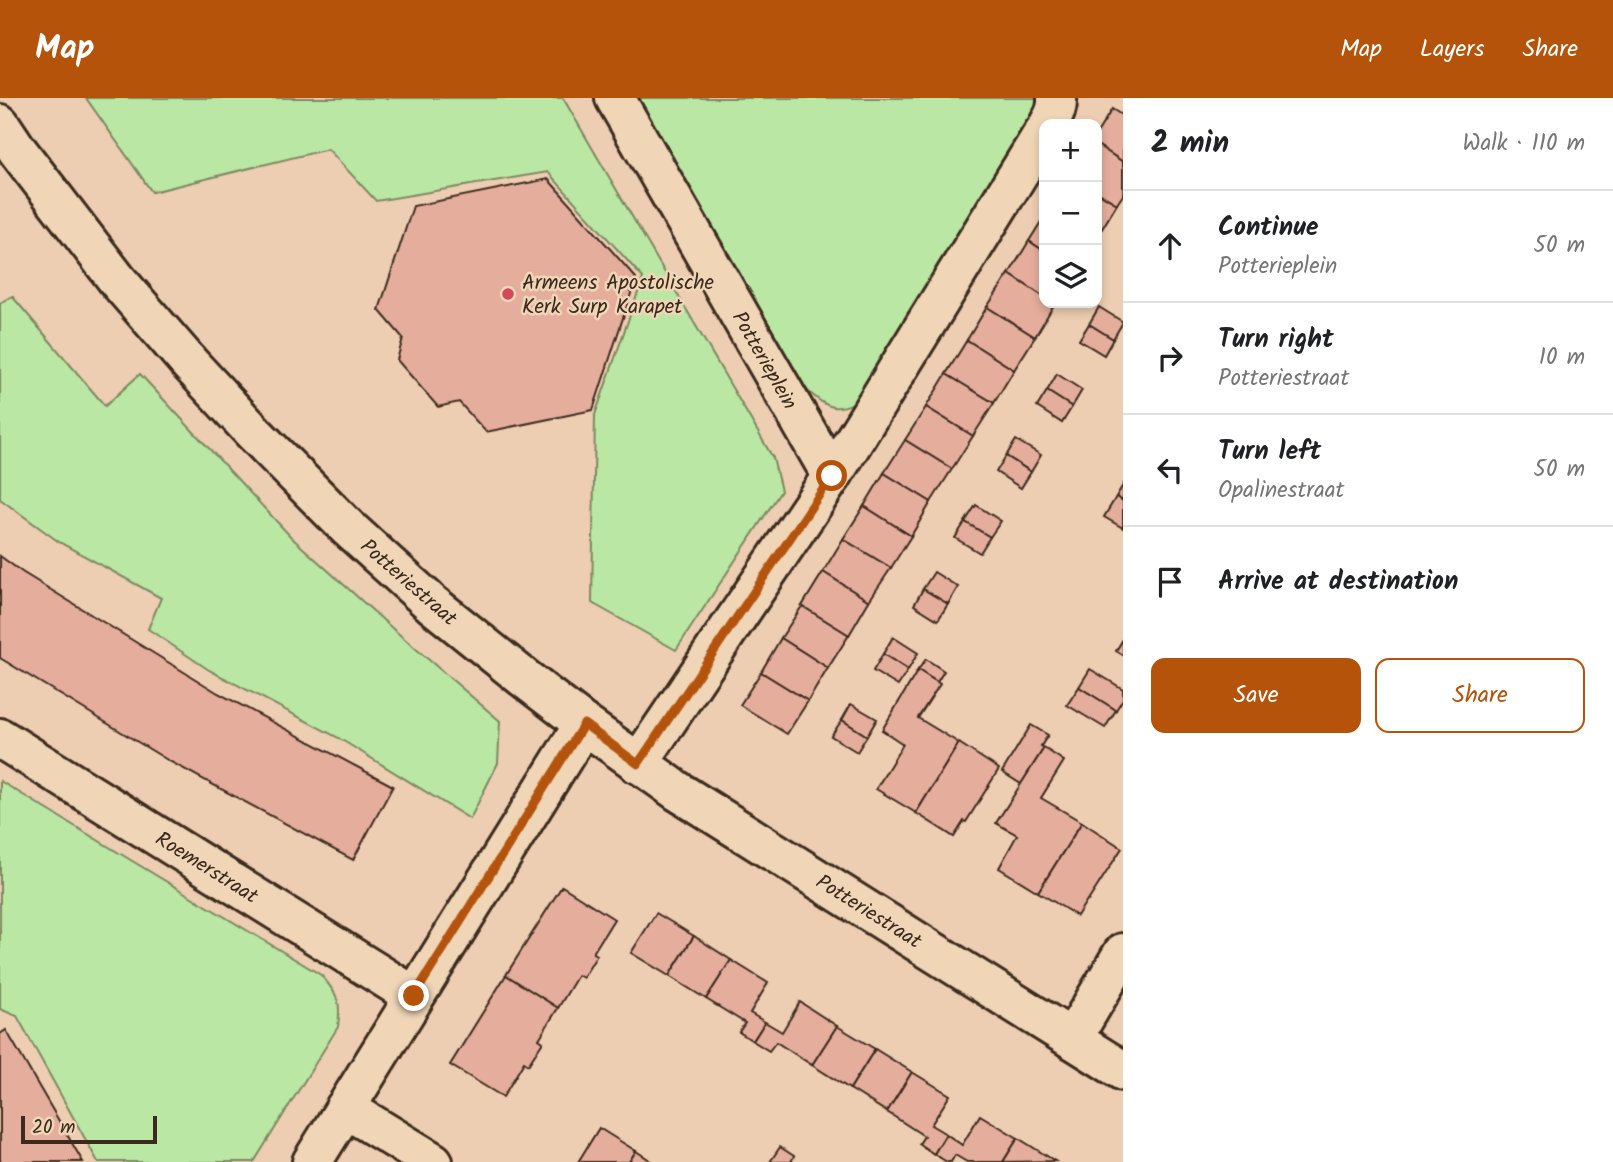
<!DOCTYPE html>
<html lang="en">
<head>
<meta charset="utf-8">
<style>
  :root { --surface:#fff; --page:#f2f2f2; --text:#202124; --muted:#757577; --line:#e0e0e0; --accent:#b45309 }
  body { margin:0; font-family:Kalam,sans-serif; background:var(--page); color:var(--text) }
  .controls { position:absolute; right:21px; top:21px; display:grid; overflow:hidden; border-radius:14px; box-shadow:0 4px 10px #0003 }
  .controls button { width:63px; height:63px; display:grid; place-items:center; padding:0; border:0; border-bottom:2px solid var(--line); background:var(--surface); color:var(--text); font:35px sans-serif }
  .scale { position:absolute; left:21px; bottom:18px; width:136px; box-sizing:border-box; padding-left:7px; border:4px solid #3b2a1e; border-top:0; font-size:19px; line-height:24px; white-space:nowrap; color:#3b2a1e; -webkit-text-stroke:5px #f0d6b7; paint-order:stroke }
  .stop { position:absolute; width:21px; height:21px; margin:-16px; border:5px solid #b45309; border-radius:50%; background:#fff }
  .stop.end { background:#b45309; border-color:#fff; box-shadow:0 2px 7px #0008 }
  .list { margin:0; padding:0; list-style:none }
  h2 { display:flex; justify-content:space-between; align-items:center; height:91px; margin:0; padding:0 28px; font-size:30px }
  h2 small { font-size:23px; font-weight:400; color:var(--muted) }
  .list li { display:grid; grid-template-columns:46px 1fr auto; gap:21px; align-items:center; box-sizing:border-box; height:112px; padding:0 28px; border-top:2px solid var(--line) }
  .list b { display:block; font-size:26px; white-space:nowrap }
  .list p { margin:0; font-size:23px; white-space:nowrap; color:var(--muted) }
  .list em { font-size:23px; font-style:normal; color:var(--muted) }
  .actions { display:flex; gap:14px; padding:21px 28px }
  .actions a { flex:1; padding:16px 0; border:2px solid var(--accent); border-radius:14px; text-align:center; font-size:24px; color:var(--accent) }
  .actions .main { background:var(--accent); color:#fff }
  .icon { flex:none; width:38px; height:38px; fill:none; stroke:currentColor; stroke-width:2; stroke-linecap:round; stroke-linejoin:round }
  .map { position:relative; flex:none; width:1123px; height:1064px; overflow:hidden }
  header { display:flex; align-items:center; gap:42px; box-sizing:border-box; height:98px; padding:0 35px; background:var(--accent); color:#fff }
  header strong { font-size:33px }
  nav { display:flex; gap:38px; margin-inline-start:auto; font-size:24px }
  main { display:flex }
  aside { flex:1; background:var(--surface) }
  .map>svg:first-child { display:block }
</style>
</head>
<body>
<header>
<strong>Map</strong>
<nav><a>Map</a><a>Layers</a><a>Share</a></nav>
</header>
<main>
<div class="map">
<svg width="1123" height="1064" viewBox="0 0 1123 1064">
  <rect width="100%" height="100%" fill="#eeceb2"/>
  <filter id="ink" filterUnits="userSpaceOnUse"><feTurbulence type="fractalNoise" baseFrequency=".0143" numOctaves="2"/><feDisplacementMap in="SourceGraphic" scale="14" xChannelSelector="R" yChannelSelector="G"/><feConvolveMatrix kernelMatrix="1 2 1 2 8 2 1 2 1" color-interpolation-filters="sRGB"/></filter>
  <g filter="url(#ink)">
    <g fill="#bbe7a4" stroke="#7b8861" stroke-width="2">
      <polygon points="86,0 563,0 773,360 781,393 676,552 592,505 595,317 643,180 548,74 376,103 328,51 152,94"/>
      <path d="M638 0H1036L1034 20 863 299C839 316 827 311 807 292Z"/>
      <polygon points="12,198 105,308 140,276 292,440 393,531 500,623 498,665 470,721 337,639 209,572 148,531 161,500 59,444 0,401 0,205"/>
      <path d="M0 683 321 877C339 898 341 903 338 929L254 1064H98L17 918 0 911Z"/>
    </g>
    <g fill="#e5ad9c" stroke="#3b2a1e" stroke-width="2">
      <polygon points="1112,11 1123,18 1123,64 1097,47 1097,35"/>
      <polygon points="1097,47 1123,64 1123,97 1117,106 1097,94"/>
      <polygon points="548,81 636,180 593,312 486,334 459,304 438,309 397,262 403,240 379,212 413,108"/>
      <polygon points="1097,94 1117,106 1097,139"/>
      <polygon points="1044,119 1044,153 1029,143"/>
      <polygon points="1029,143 1044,153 1044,199 1009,176"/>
      <polygon points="1009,176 1044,199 1044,205 1055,205 1035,239 987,209"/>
      <polygon points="987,209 1035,239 1014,272 967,242"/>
      <polygon points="1099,209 1123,224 1113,241 1089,226"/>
      <polygon points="1089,226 1113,241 1104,257 1079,242"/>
      <polygon points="967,242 1014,272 994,305 946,276"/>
      <polygon points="946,276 994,305 973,338 926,309"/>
      <polygon points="1057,276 1082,292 1072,309 1047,293"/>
      <polygon points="1047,293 1072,309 1062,325 1037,309"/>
      <polygon points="926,309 973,338 952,371 905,342"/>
      <polygon points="905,342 952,371 931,404 884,375"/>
      <polygon points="1016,342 1041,357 1031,374 1006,358"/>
      <polygon points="1006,358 1031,374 1021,390 996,374"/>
      <polygon points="884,375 931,404 911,438 864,408"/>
      <polygon points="1123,387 1123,403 1116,399"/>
      <polygon points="1116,399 1123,403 1123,430 1104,419"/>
      <polygon points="976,407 1001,423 990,439 965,424"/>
      <polygon points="864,408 911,438 891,470 843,441"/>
      <polygon points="965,424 990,439 980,455 955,440"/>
      <polygon points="843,441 891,470 869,503 823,474"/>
      <polygon points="0,458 22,474 218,595 393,688 353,762 169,663 0,560"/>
      <polygon points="823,474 869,503 849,537 802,508"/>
      <polygon points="934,474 958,489 948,506 923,491"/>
      <polygon points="923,491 948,506 938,522 914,507"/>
      <polygon points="802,508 849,537 828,570 781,540"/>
      <polygon points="893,539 918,555 908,572 883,556"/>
      <polygon points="781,540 828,570 808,603 761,574"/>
      <polygon points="1123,541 1123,557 1116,553"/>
      <polygon points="883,556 908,572 898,588 873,573"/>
      <polygon points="926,561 944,573 937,584 918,572"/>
      <polygon points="1090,571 1123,591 1123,601 1116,612 1079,589"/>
      <polygon points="918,572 940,586 918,620 959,645 916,715 876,691 903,646 882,632"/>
      <polygon points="761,574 808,603 787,636 740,607"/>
      <polygon points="1079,589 1116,612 1105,630 1067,607"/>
      <polygon points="851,606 877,621 867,638 842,622"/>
      <polygon points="842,622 867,638 857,654 831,638"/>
      <polygon points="1031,627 1048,637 1041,648 1044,650 1021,686 1002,674"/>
      <polygon points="959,645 999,671 966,724 964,723 954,739 916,715"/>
      <polygon points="1044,650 1064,663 1041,700 1082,724 1038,794 999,770 1017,737 996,725"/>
      <polygon points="1082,724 1122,750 1088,803 1087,802 1077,818 1038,794"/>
      <polygon points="562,788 614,821 593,855 597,857 583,880 578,877 558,910 506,877"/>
      <polygon points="656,815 694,838 669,878 631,855"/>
      <polygon points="694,838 731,862 706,901 669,878"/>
      <polygon points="731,862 768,885 750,915 765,924 753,943 739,934 745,925 706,901"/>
      <polygon points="506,877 558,910 539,941 543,944 528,967 524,964 503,999 450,967"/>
      <polygon points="800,904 837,928 812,967 776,944 769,953 753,943 765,924 782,934"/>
      <polygon points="837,928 875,951 850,991 812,967"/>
      <polygon points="6,932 83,1064 0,1064 0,936"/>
      <polygon points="875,951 912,974 887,1014 850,991"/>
      <polygon points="912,974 950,997 931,1027 946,1036 934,1056 919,1046 924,1038 887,1014"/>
      <polygon points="980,1017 1018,1040 1003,1064 967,1064 955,1057 951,1064 947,1064 934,1056 946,1036 962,1047"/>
      <polygon points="599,1030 636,1053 629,1064 578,1064"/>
      <polygon points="1018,1040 1055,1063 1003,1064"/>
      <polygon points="780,1049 794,1058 791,1064 770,1064"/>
      <polygon points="636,1053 653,1064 629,1064"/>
    </g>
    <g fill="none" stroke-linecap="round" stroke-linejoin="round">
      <defs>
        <g id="minor">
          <polyline points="615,0 832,378"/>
          <polyline points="0,26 18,53 118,183 190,266 255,336 348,430 432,506 524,580 584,626 679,694 1123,973"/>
          <path d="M1049 26C1054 18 1058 10 1057 0"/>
          <polyline points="0,640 414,898"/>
          <polyline points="638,666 832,378 1044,34"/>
          <polyline points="1072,941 1123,855"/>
          <polyline points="345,1010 433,1064"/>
          <polyline points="312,1064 584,626"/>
        </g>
      </defs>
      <use href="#minor" stroke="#3b2a1e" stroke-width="44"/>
      <use href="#minor" stroke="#f0d6b7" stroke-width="38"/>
    </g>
  </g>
  <g fill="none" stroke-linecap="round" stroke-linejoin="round" filter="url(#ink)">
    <polyline stroke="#b45309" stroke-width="9" points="414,898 584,626 638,666 832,378"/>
  </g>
  <circle fill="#d1495b" stroke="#f0d6b7" stroke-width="2.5" cx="508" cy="196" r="7"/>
  <g text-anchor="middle" stroke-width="5" stroke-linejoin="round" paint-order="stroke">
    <g font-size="21" fill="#3b2a1e" stroke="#f0d6b7" text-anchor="start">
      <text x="522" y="191">Armeens Apostolische<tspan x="522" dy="24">Kerk Surp Karapet</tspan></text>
    </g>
    <g font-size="21" fill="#3b2a1e" stroke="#f0d6b7">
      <text transform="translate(765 262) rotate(60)" y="7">Potterieplein</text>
      <text transform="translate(409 484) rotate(41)" y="7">Potteriestraat</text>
      <text transform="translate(207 769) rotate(32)" y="7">Roemerstraat</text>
      <text transform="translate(869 813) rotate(32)" y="7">Potteriestraat</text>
    </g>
  </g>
</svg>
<div class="controls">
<button>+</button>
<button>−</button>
<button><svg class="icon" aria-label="layers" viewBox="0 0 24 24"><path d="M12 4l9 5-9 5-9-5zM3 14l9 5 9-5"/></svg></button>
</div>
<div class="scale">20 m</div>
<div class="stop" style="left:832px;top:378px"></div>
<div class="stop end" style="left:414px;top:898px"></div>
</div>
<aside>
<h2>2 min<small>Walk · 110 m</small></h2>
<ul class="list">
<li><svg class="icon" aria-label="ahead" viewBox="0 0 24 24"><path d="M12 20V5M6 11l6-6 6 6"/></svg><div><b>Continue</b><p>Potterieplein</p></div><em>50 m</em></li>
<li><svg class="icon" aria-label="right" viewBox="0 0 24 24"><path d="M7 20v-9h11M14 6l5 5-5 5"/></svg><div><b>Turn right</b><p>Potteriestraat</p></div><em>10 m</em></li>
<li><svg class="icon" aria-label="left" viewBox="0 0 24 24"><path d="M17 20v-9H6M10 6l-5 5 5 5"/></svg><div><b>Turn left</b><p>Opalinestraat</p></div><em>50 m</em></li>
<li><svg class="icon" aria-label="arrive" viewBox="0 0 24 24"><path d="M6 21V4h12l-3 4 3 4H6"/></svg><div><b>Arrive at destination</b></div></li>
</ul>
<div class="actions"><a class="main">Save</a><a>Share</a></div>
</aside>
</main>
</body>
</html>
